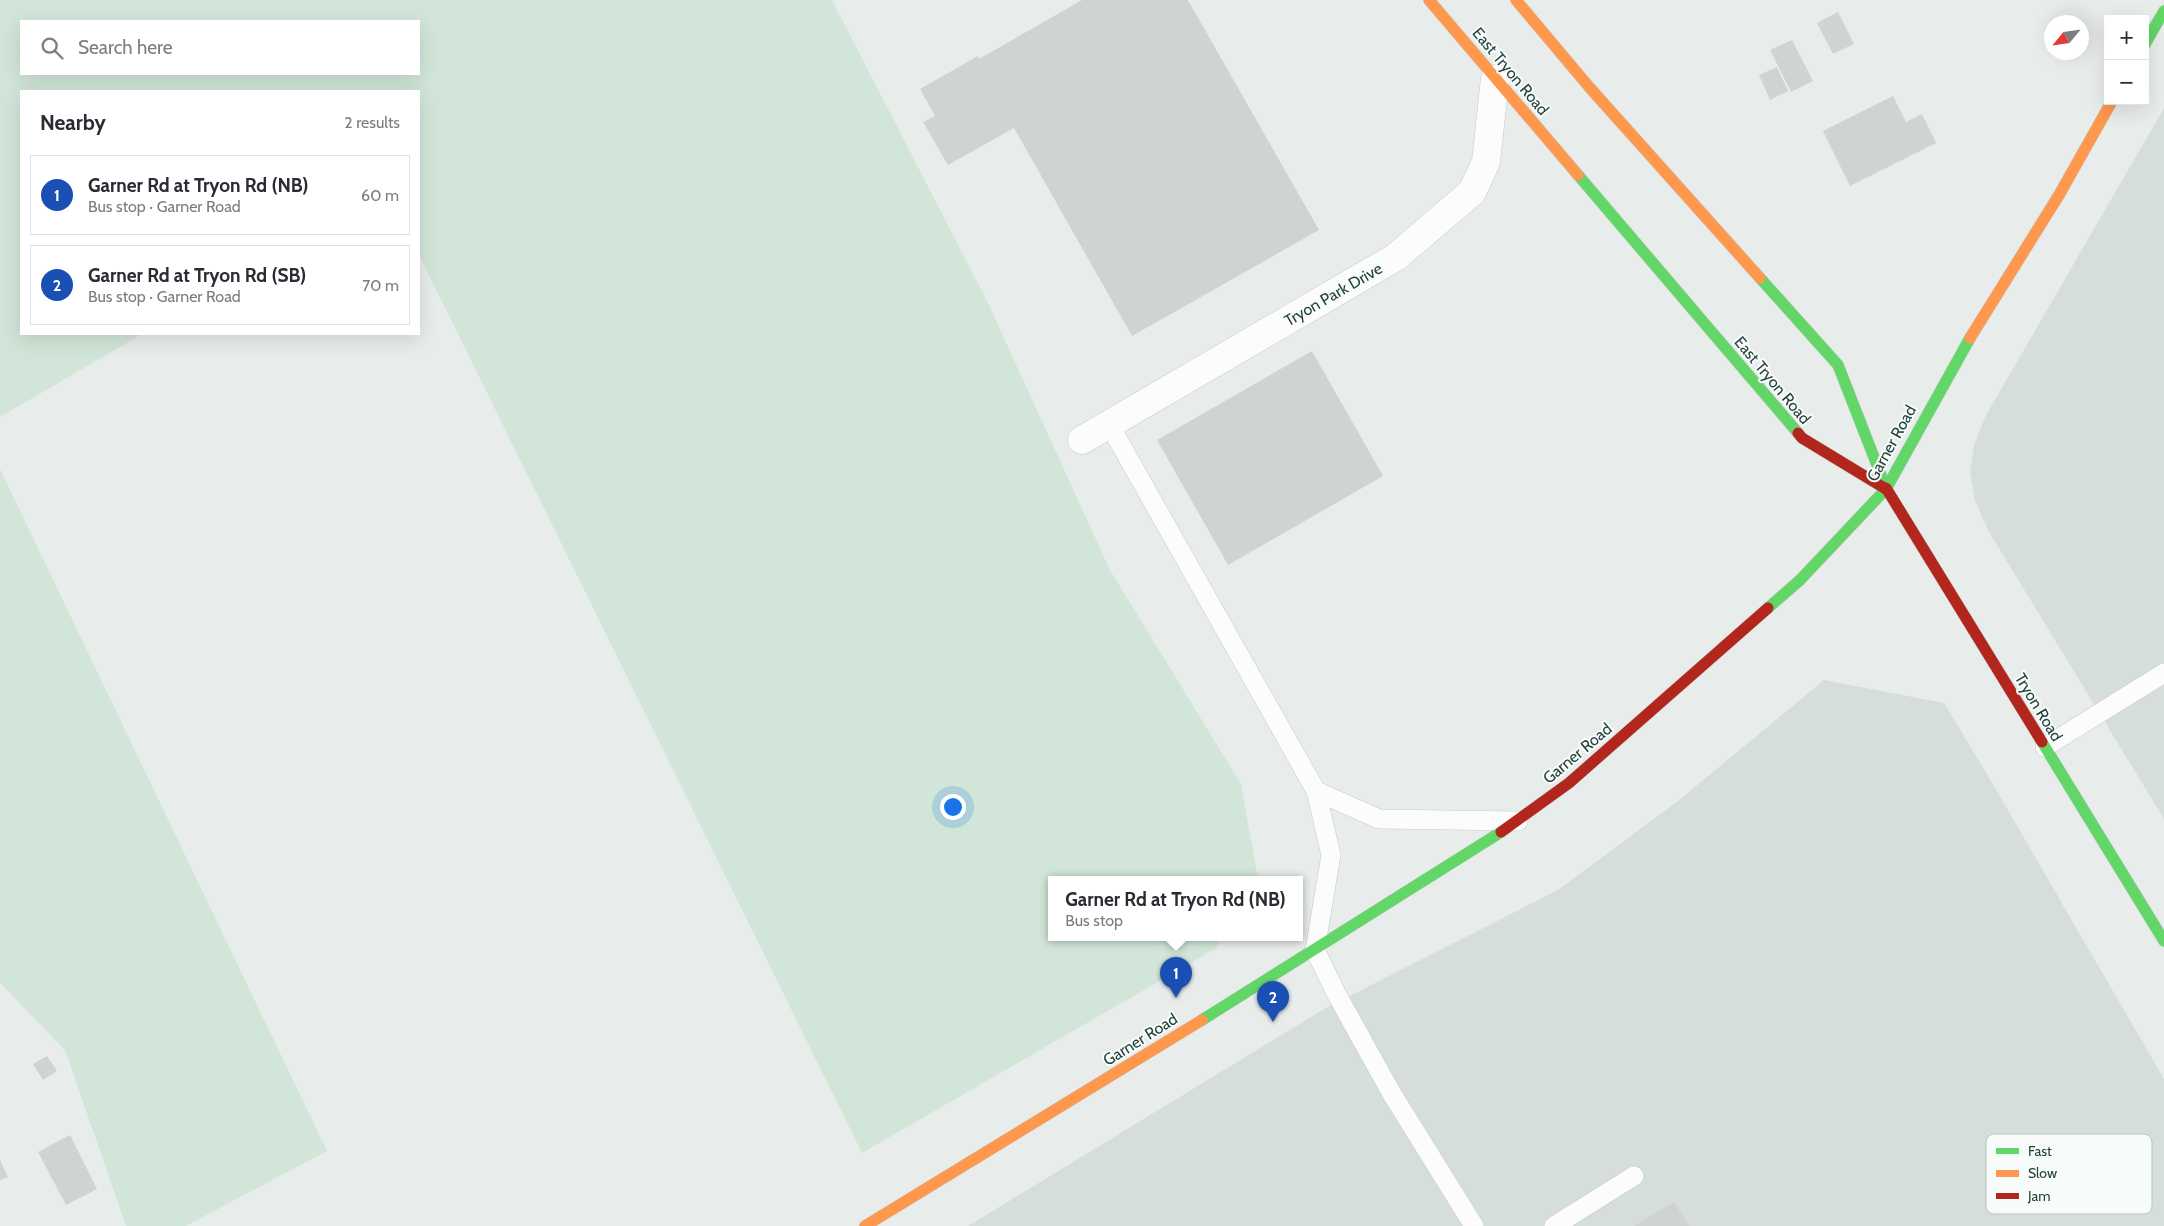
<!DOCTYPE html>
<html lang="en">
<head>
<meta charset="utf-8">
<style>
  :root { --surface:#fff; --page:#f7f7f7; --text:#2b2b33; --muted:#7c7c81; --line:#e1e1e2; --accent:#ea580c }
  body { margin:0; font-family:Cabin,sans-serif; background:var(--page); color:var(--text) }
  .controls { position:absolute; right:15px; top:15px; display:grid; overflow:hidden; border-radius:0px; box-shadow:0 5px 20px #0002 }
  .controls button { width:45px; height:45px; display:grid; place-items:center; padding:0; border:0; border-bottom:1px solid var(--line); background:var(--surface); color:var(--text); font:25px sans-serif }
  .compass { position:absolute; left:2044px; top:15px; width:45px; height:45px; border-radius:50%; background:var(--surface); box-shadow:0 5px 20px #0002; rotate:241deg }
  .you { position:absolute; left:952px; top:806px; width:18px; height:18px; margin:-12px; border:4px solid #fff; border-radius:50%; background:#1a73e8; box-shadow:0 0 0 8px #1a73e833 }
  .badge { display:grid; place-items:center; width:32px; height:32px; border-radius:50%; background:var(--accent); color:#fff; font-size:16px; font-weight:700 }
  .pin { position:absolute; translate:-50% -41px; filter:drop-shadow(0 1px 2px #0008) }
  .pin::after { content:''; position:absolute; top:26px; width:18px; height:15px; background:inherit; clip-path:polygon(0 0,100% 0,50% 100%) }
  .popup { position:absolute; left:1048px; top:876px; width:255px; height:65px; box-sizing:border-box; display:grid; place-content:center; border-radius:0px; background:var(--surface); filter:drop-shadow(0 1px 4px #0005); font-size:16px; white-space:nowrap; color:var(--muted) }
  .popup b { font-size:19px; color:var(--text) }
  .popup::after { content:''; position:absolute; left:50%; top:100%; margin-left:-10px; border:10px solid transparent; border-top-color:var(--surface) }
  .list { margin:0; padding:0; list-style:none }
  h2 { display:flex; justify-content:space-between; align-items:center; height:65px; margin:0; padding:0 20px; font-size:21px }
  h2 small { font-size:16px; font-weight:400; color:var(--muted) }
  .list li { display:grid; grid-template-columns:32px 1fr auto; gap:15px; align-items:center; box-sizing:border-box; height:80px; margin:0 10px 10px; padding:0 10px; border:1px solid var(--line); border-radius:0px }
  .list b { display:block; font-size:19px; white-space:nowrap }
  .list p { margin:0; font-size:16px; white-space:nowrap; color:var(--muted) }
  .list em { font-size:16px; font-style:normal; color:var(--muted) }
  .icon { flex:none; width:28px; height:28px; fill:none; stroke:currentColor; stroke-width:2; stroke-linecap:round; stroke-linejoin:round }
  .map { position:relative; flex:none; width:2164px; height:1226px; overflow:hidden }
  .search { position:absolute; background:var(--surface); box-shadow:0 5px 20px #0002; left:20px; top:20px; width:400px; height:55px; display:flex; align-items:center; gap:12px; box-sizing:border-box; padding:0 18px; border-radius:0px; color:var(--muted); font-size:19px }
  .panel { position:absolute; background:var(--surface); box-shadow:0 5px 20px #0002; left:20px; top:90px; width:400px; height:245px; border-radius:0px }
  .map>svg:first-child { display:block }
</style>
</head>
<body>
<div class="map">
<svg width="2164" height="1226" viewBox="0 0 2164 1226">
  <rect width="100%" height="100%" fill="#e8edeb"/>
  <g fill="#d6dedb">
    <polygon points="2164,108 2164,819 1989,532 1975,501 1970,472 1974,445 1985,417"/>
    <polygon points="1824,680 1944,703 1984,769 2164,1079 2164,1226 968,1226 1324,1009 1558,890 1678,801"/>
  </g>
  <g fill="#d1e6d8" fill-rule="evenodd">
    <path d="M0 0H832L988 303 1110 570 1241 784 1258 879H1052V937H1222L1215 949 862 1153 419 255V91H21V334H142L0 417ZM21 21H419V74H21Z"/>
    <polygon points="0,469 327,1151 186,1226 126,1226 65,1050 0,983"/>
  </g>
  <g fill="#cfd4d2">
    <polygon points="1082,0 1188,0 1319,230 1132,336 1014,128 948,165 923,122 935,116 920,89 978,56 979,59"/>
    <polygon points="1838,12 1854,44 1833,54 1817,23"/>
    <polygon points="1792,40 1813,81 1791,92 1770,50"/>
    <polygon points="1777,67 1788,91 1770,100 1759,75"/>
    <polygon points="1893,96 1906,122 1922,114 1936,143 1850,186 1823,131"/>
    <polygon points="1312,351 1383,476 1228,565 1157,440"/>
    <polygon points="47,1056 57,1071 43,1080 33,1064"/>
    <polygon points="70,1135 97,1189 66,1205 38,1152"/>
    <polygon points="0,1160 8,1177 0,1180"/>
    <polygon points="1674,1202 1689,1226 1634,1226"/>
  </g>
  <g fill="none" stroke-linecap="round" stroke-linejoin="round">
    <defs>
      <g id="lane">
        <polyline points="1109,424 1316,791 1331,855 1315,950 1337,995 1392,1094 1474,1226"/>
        <polyline points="2045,747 2164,673"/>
        <polyline points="1316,791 1379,819 1518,821"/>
        <polyline points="1554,1226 1634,1176"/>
      </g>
      <polyline id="street" points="1082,440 1396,257 1472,192 1486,162 1495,79"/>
      <g id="fast">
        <polyline points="2145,44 2164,11"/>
        <polyline points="1578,175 1798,433"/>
        <polyline points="1760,278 1838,365 1886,488"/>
        <polyline points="1768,608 1800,580 1886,489 1970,338"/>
        <polyline points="2042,742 2164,941"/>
        <polyline points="1202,1020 1501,832"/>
      </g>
      <g id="slow">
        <polyline points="1429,0 1578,175"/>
        <polyline points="1516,0 1590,88 1760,278"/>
        <polyline points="1970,338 2059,195 2112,101"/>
        <polyline points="865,1226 1202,1020"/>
      </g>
      <g id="jam">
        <polyline points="1798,433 1802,438 1886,489"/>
        <polyline points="1886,488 2042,742"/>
        <polyline points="1501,832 1569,783 1768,608"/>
      </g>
    </defs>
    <use href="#lane" stroke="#c5cac8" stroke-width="20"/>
    <use href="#street" stroke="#c5cac8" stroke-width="29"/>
    <use href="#fast" stroke="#c3cbc8" stroke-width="12"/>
    <use href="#slow" stroke="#c3cbc8" stroke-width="12"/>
    <use href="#jam" stroke="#c3cbc8" stroke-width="12"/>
    <use href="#lane" stroke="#fcfcfc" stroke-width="19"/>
    <use href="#street" stroke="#fcfcfc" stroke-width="28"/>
    <use href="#fast" stroke="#63d668" stroke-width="11"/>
    <use href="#slow" stroke="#ff974d" stroke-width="11"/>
    <use href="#jam" stroke="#b3261e" stroke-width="11"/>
  </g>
  <g text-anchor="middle" stroke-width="4" stroke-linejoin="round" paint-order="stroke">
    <g font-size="16" fill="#24423a" stroke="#f7fbf9">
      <text transform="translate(1511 71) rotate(50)" y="6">East Tryon Road</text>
      <text transform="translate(1333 294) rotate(-30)" y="6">Tryon Park Drive</text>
      <text transform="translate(1773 380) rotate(50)" y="6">East Tryon Road</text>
      <text transform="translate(1891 443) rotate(-61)" y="6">Garner Road</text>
      <text transform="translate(2039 707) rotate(59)" y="6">Tryon Road</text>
      <text transform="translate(1577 753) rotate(-40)" y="6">Garner Road</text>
      <text transform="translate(1140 1039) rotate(-32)" y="6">Garner Road</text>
    </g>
  </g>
  <rect x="1986" y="1134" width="166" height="80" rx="8" fill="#f7fbf9" stroke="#b8c4c0" stroke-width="1"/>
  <rect x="1996" y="1148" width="23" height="6" fill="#63d668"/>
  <rect x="1996" y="1170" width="23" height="7" fill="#ff974d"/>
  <rect x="1996" y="1193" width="23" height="6" fill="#b3261e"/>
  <g font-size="14" fill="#24423a">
    <text x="2028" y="1156">Fast</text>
    <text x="2028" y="1178">Slow</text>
    <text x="2028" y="1201">Jam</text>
  </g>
</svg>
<div class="controls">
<button>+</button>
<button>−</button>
</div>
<svg class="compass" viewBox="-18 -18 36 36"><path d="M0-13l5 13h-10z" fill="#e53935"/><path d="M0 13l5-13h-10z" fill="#7c7c81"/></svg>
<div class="you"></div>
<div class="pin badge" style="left:1176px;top:998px;background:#1a4fb4">1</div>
<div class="popup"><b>Garner Rd at Tryon Rd (NB)</b>Bus stop</div>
<div class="pin badge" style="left:1273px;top:1022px;background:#1a4fb4">2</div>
<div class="search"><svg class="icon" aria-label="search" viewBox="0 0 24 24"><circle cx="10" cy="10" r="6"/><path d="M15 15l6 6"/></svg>Search here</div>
<section class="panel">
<h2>Nearby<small>2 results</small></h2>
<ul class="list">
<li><span class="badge" style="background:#1a4fb4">1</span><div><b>Garner Rd at Tryon Rd (NB)</b><p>Bus stop · Garner Road</p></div><em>60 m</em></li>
<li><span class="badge" style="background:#1a4fb4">2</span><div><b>Garner Rd at Tryon Rd (SB)</b><p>Bus stop · Garner Road</p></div><em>70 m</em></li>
</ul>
</section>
</div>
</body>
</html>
